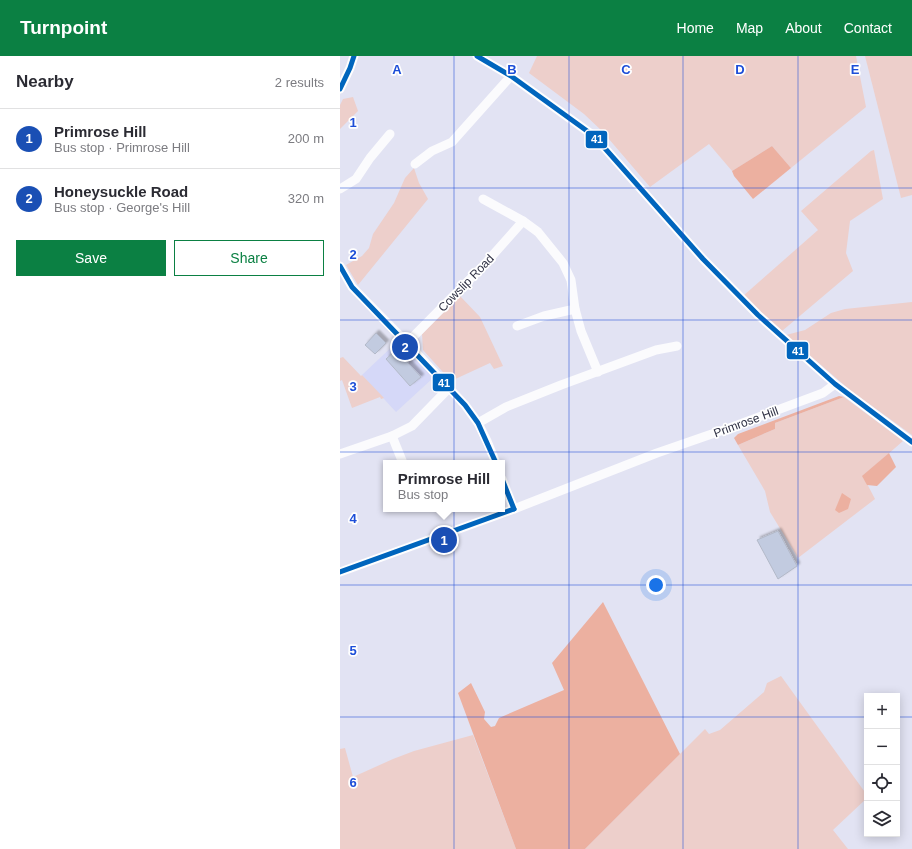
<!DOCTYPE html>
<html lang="en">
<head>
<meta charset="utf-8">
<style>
  :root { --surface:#fff; --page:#f2f2f3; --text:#2b2b33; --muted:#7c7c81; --line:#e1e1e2; --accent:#0b8043 }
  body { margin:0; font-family:Arial,sans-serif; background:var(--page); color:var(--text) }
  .controls { position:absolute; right:12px; bottom:12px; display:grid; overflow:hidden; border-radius:0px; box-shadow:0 2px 10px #0003 }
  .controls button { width:36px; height:36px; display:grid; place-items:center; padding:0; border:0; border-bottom:1px solid var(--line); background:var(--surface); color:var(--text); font:20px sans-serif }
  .you { position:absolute; left:316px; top:529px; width:14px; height:14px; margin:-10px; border:3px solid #fff; border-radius:50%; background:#1a73e8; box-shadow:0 0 0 6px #1a73e833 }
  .badge { display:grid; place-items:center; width:26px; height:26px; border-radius:50%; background:var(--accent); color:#fff; font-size:13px; font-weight:700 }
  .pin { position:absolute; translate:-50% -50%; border:2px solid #fff; box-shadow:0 1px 4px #0006 }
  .popup { position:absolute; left:43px; top:404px; width:122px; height:52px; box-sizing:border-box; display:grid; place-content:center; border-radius:0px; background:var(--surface); filter:drop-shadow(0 1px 3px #0005); font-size:13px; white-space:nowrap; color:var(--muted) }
  .popup b { font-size:15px; color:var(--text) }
  .popup::after { content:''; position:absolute; left:50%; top:100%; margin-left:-8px; border:8px solid transparent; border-top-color:var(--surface) }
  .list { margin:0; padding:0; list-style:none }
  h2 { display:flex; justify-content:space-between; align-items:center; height:52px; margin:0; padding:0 16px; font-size:17px }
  h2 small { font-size:13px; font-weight:400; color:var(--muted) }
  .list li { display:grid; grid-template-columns:26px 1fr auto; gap:12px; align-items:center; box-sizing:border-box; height:60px; padding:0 16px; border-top:1px solid var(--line) }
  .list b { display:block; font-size:15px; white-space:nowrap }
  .list p { margin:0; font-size:13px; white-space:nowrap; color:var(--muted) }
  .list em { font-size:13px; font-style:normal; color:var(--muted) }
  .actions { display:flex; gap:8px; padding:12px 16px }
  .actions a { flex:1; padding:9px 0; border:1px solid var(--accent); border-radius:0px; text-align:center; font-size:14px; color:var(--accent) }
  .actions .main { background:var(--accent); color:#fff }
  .icon { flex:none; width:22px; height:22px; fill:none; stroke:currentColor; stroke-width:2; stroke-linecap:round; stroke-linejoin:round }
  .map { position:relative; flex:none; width:572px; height:793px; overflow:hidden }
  header { display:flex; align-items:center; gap:24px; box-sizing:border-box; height:56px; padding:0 20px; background:var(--accent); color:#fff }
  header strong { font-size:19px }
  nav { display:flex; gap:22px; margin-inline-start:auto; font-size:14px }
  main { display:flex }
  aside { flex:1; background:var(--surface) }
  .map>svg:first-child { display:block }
</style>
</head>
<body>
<header>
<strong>Turnpoint</strong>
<nav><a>Home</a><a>Map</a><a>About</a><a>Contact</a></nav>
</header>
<main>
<aside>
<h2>Nearby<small>2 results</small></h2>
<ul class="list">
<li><span class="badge" style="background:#1a4fb4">1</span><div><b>Primrose Hill</b><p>Bus stop · Primrose Hill</p></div><em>200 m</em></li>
<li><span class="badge" style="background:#1a4fb4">2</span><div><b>Honeysuckle Road</b><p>Bus stop · George's Hill</p></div><em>320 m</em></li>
</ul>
<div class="actions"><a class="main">Save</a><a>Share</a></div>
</aside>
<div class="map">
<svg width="572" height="793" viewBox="0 0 572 793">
  <defs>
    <filter id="shadow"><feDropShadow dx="3" dy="-3" stdDeviation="1" flood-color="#0004"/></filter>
  </defs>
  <rect width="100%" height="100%" fill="#e2e3f3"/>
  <polygon fill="#d5d8f8" points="58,285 93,322 56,356 22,319"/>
  <g fill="#edcfcb">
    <polygon points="197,0 516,0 526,51 451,112 432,90 392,115 369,88 310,131 262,75 244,58 189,17"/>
    <polygon points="525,0 572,0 572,139 561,142"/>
    <polygon points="13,41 18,55 0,73 0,49 3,43"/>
    <polygon points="534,94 543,143 510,165 506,197 513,215 442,275 403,240 478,174 461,155 531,95"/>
    <polygon points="74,112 79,127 88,143 18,229 6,209 22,200 29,192 33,178 54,147 65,122"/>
    <polygon points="120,240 140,261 163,310 154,313 150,307 111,325 83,294 82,278"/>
    <polygon points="572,246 572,379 510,334 446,279 465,274 491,257 505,253"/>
    <polygon points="3,301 21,320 22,319 44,342 41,343 40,341 12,352 2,324 0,325 0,302"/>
    <polygon points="504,341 563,385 523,420 535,443 458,502 430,456 425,435 398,389 435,373 435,367"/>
    <polygon points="441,620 527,739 527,742 493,774 508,793 245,793 365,673 369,678 380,674 424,636 427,627"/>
    <polygon points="133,679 176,793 0,793 0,693 5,692 13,721 53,703 74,695"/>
  </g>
  <g fill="#ecb0a0">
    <polygon points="432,90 451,112 413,143 394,120 392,115"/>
    <polygon points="499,340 504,341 435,367 435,373 398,389 394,382 398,378"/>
    <polygon points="549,397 556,411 537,430 527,429 522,420"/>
    <polygon points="502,437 511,443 508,453 499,457 495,454"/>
    <polygon points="263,546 340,698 245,793 176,793 118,637 131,627 145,656 144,663 151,671 155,670 159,662 224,634 212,607"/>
  </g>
  <g fill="#c2cbe0" stroke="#b3b9c8" filter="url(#shadow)">
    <polygon points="36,277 46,287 35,298 25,289"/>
    <polygon points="56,294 81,321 70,330 46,303"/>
    <polygon points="438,475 457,510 438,523 417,484"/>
  </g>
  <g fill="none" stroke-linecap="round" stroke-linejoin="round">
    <g stroke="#fbfbfd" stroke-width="9">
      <polyline points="137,0 171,20 254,80 363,203 418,259 495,328 572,386"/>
      <polyline points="0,33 10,12 14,0"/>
      <polyline points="75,108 92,95 112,86 171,20"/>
      <polyline points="0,133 16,123 30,102 50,78"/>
      <polyline points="143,143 183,165 198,176 223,207 231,224 235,253 241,275 258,316"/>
      <polyline points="0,210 12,231 67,287 125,349 138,367 147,385 156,407"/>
      <polyline points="177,270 204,260 235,253"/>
      <polyline points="67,287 144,209 183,165"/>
      <polyline points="138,367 166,351 221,329 316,294 337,290"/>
      <polyline points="52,380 63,407"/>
      <polyline points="0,398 52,380 72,370 109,332"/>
      <polyline points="162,423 174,453"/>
      <polyline points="0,516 174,453 317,397 392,371 483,337 495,328"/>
    </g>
    <defs>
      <g id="bus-1">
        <polyline points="137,0 171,20 254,80 363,203 418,259 495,328 572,386"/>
        <polyline points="0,33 10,12 14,0"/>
        <polyline points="0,210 12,231 125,349 138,367 156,407"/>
        <polyline points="162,423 174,453"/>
        <polyline points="0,516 174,453"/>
      </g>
    </defs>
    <use href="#bus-1" stroke="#fff" stroke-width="8"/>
    <use href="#bus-1" stroke="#0065bd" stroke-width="5"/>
  </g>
  <path fill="none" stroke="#1d4ed8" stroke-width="1" stroke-opacity="0.55" d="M114 0V793M229 0V793M343 0V793M458 0V793M0 132H572M0 264H572M0 396H572M0 529H572M0 661H527M557 661H572"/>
  <g text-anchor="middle" stroke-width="3.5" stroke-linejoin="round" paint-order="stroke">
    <g font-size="12" fill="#303245" stroke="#fff">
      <text transform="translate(126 227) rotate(-46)" y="4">Cowslip Road</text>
      <text transform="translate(406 366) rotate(-20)" y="4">Primrose Hill</text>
    </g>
  </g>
  <g font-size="13" text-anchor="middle" font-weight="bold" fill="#1d4ed8" stroke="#fff" stroke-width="3.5" stroke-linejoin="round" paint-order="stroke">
    <text x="57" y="18">A</text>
    <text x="172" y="18">B</text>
    <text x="286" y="18">C</text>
    <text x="400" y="18">D</text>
    <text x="515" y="18">E</text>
    <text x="13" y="71">1</text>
    <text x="13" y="203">2</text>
    <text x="13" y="335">3</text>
    <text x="13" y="467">4</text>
    <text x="13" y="599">5</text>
    <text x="13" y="731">6</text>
  </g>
  <g stroke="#fff" stroke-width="1.5">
    <rect x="245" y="74" width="23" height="19" rx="4" fill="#0065bd"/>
    <rect x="446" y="285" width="23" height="19" rx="4" fill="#0065bd"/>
    <rect x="92" y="317" width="23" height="19" rx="4" fill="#0065bd"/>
  </g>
  <g font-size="11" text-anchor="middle" font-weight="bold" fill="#fff">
    <text x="257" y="87">41</text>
    <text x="458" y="299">41</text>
    <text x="104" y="331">41</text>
  </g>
</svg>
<div class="controls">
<button>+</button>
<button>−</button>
<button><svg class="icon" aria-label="locate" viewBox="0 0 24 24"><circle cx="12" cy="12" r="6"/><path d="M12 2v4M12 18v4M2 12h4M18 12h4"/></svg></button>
<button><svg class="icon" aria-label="layers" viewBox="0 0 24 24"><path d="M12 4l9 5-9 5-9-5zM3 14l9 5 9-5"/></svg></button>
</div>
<div class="you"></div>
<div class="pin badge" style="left:104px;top:484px;background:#1a4fb4">1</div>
<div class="popup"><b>Primrose Hill</b>Bus stop</div>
<div class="pin badge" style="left:65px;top:291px;background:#1a4fb4">2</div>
</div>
</main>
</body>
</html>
